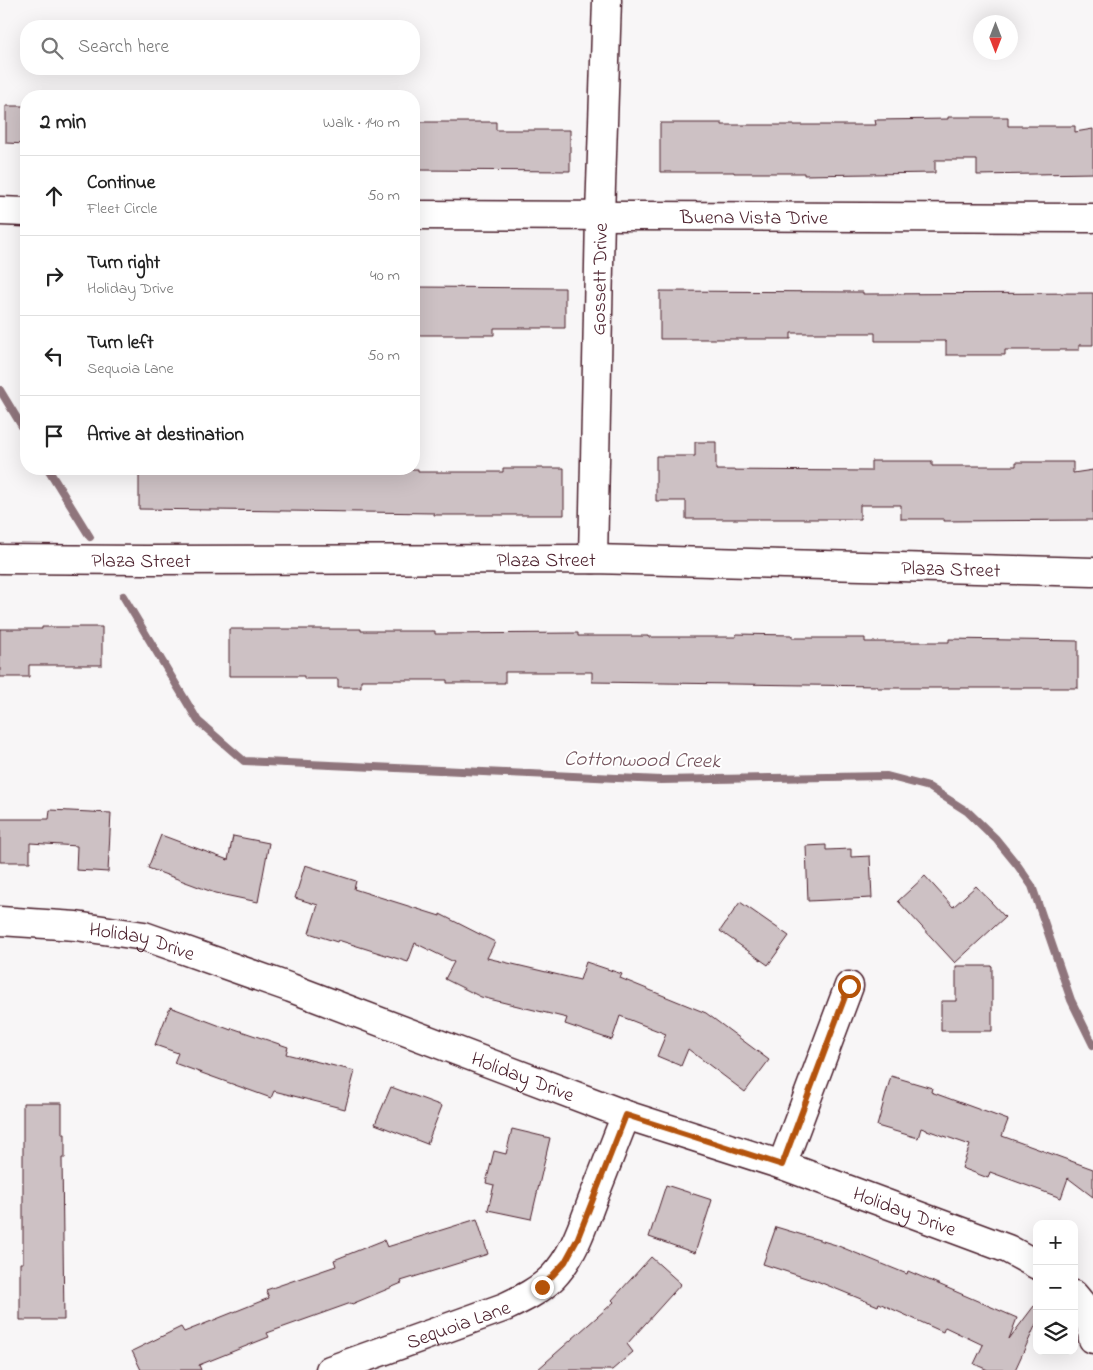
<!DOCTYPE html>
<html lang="en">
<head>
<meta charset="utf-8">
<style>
  :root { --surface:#fff; --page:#f6f6f6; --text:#222; --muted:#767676; --line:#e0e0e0 }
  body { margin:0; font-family:"Indie Flower",sans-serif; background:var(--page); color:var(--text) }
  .controls { position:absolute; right:15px; bottom:15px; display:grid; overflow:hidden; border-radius:10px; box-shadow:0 5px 20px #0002 }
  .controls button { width:45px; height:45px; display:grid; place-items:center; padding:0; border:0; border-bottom:1px solid var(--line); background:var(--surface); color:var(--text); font:25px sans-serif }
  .compass { position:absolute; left:973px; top:15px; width:45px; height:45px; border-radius:50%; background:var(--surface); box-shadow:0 5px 20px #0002; rotate:180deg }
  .stop { position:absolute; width:15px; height:15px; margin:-11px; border:4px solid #b45309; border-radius:50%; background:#fff }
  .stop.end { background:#b45309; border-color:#fff; box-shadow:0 1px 5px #0008 }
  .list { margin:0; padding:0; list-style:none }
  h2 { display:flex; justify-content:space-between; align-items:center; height:65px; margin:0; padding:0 20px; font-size:21px }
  h2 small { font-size:16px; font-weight:400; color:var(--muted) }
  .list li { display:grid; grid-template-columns:32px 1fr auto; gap:15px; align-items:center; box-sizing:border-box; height:80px; padding:0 20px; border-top:1px solid var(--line) }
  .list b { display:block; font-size:19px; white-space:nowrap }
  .list p { margin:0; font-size:16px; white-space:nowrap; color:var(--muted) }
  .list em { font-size:16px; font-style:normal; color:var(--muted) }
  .icon { flex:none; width:28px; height:28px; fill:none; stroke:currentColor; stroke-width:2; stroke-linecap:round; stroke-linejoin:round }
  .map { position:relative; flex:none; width:1093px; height:1370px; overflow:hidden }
  .search { position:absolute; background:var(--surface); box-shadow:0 5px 20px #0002; left:20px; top:20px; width:400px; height:55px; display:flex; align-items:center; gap:12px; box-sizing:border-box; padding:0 18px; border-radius:20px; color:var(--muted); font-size:19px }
  .panel { position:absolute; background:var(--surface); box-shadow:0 5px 20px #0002; left:20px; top:90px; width:400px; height:385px; border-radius:20px }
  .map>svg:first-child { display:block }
</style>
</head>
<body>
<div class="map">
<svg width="1093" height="1370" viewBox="0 0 1093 1370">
  <rect width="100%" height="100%" fill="#f8f6f7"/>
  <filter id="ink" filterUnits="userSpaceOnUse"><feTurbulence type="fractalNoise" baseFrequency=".02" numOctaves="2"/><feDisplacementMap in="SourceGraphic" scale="10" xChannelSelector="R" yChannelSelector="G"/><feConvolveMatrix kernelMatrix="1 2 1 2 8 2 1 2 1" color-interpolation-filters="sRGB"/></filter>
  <g filter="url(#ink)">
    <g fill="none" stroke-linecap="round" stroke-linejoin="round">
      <g stroke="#8f747b" stroke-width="8">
        <polyline points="0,390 26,433"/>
        <polyline points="48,469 90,537"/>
        <polyline points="123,596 198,721 244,761 661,780 887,776 929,787 968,812 996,839 1018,866 1032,886 1071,1000 1093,1045"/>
      </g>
    </g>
    <g fill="#cdc1c4" stroke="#4a1f2b">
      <polygon points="6,106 26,106 26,144 6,143"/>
      <polygon points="948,117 1008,117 1008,126 1075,126 1075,132 1093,129 1093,173 977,175 977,160 935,160 935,173 804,175 804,173 734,173 734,172 660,172 660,123 722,123 722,125 876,125 875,120 948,119"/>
      <polygon points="414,122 496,122 496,130 570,130 570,171 414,170"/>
      <polygon points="414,287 565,288 565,328 494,328 494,335 414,335"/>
      <polygon points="660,291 863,292 863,294 1093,293 1093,345 1079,345 1079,350 1005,350 1005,355 946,355 946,341 875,341 875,333 791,333 791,339 660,339"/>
      <polygon points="695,442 716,442 716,470 871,471 871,461 932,461 932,466 1016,466 1016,462 1073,462 1073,473 1093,470 1093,520 944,521 944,519 901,519 901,505 860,505 860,519 686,519 686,501 656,501 656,456 695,456"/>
      <polygon points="503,468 564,468 564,515 434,515 434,513 139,509 139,469 418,469 418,472 503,472"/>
      <polygon points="42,627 102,627 102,665 29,665 29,677 0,677 0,629 42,629"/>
      <polygon points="229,629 361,629 361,631 435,631 435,634 578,633 578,636 648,636 648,637 736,637 736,634 792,635 792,638 865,638 865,642 949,642 949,639 1078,641 1078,688 877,688 877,686 592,682 592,672 505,672 505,683 447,683 447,680 361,680 361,687 338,687 338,679 304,679 304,676 229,676"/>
      <polygon points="50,810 111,813 108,872 76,870 77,846 30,843 30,862 0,862 0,819 49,819"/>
      <polygon points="161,835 228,860 233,836 269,843 258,902 215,893 148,868"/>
      <polygon points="826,845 826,850 851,849 851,857 870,856 872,898 808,901 806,846"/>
      <polygon points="305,865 356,881 354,889 440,916 440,914 495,942 487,958 580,980 586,962 622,974 620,978 706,1013 769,1060 745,1092 688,1049 681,1066 657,1056 666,1034 620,1016 612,1040 565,1024 567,1018 481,997 445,979 454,962 415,943 408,962 338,940 337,942 309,933 318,905 295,898"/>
      <polygon points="925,876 953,907 976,886 1005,917 955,963 898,901"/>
      <polygon points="740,902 789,936 768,965 720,931"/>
      <polygon points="956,966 992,966 992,1031 941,1031 941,1001 956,1001"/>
      <polygon points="170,1007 231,1030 232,1028 288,1047 286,1054 355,1071 345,1109 274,1091 271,1098 174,1063 178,1053 155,1045"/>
      <polygon points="891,1076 932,1088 931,1092 1008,1120 1002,1136 1093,1169 1093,1197 1068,1178 1061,1198 990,1172 988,1178 962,1168 970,1145 921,1128 918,1138 877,1126"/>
      <polygon points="391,1087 442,1106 427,1144 375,1124"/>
      <polygon points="23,1103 62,1103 62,1134 65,1134 65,1158 62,1158 64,1320 20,1320 20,1263 23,1263"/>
      <polygon points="512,1129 550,1138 531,1219 488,1210 494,1185 486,1183 494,1151 506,1154"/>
      <polygon points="666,1185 712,1200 695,1253 649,1237"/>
      <polygon points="477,1219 488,1254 401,1281 402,1283 352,1304 351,1303 267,1333 269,1337 199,1365 201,1370 141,1370 132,1351 181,1327 184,1332 269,1298 266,1290 336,1266 334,1260 384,1240 387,1247"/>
      <polygon points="776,1227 836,1245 907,1274 908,1271 1017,1318 1009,1339 1034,1306 1037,1307 1037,1322 1015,1370 988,1370 974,1364 983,1345 945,1327 943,1332 879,1303 878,1306 812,1279 812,1280 763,1264"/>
      <polygon points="651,1257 681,1284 627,1344 633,1352 612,1370 537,1370 614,1302 612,1300"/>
    </g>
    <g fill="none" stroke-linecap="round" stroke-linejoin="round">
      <defs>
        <g id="street">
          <polyline points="0,211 26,212"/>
          <path id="s1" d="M414 215 1093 218"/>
          <path id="s2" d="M0 559 146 560 593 559 1093 572"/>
          <path id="s3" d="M593 559 600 216 607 0"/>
          <path id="s4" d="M0 921 76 926 144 936 291 988 626 1115 782 1165 1008 1249 1037 1265"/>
          <polyline points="782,1165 849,986"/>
          <polyline points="1074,1295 1089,1313 1093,1339"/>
          <path id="s5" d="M330 1370 505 1307C522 1299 539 1291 553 1277 574 1255 583 1225 594 1196 605 1169 615 1142 626 1115"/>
        </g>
      </defs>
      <use href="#street" stroke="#4a1f2b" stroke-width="31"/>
      <use href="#street" stroke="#fff" stroke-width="28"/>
    </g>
  </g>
  <g fill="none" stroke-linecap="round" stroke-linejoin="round" filter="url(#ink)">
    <polyline stroke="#b45309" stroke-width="6" points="542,1287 565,1262 577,1240 626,1115 782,1165 849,986"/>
  </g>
  <g text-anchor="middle" stroke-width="4" stroke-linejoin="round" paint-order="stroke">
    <g font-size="20" fill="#4a1f2b" stroke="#fff">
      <text dy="7" stroke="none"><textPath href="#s1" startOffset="340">Buena Vista Drive</textPath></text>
      <text dy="7" stroke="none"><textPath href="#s3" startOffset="280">Gossett Drive</textPath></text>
      <text dy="7" stroke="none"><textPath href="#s2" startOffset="141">Plaza Street</textPath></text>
      <text dy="7" stroke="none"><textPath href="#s2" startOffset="546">Plaza Street</textPath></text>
      <text dy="7" stroke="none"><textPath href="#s2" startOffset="951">Plaza Street</textPath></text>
      <text dy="7" stroke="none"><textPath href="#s4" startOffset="144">Holiday Drive</textPath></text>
      <text dy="7" stroke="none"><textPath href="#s4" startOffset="549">Holiday Drive</textPath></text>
      <text dy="7" stroke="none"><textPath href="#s4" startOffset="954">Holiday Drive</textPath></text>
      <text dy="7" stroke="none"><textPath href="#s5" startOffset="136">Sequoia Lane</textPath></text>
    </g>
    <g font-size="21" font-style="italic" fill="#72515a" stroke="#fff">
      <text transform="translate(642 759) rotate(1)" y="7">Cottonwood Creek</text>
    </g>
  </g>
</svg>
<div class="controls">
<button>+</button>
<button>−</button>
<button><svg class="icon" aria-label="layers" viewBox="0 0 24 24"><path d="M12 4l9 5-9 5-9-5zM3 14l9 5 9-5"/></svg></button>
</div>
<svg class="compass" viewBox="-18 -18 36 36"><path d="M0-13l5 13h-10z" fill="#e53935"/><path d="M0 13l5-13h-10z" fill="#767676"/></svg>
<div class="stop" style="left:849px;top:986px"></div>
<div class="stop end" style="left:542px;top:1287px"></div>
<div class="search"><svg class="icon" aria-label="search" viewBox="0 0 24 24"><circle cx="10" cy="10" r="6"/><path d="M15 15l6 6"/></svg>Search here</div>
<section class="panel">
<h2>2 min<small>Walk · 140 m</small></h2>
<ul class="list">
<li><svg class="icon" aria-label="ahead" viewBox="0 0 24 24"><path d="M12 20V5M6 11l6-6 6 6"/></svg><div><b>Continue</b><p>Fleet Circle</p></div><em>50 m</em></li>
<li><svg class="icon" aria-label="right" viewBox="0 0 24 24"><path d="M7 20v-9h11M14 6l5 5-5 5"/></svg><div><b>Turn right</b><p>Holiday Drive</p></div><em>40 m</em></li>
<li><svg class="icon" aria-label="left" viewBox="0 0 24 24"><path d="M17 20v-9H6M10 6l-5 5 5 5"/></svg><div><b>Turn left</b><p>Sequoia Lane</p></div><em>50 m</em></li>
<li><svg class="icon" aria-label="arrive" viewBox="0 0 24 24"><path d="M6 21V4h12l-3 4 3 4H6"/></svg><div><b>Arrive at destination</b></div></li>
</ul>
</section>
</div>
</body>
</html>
